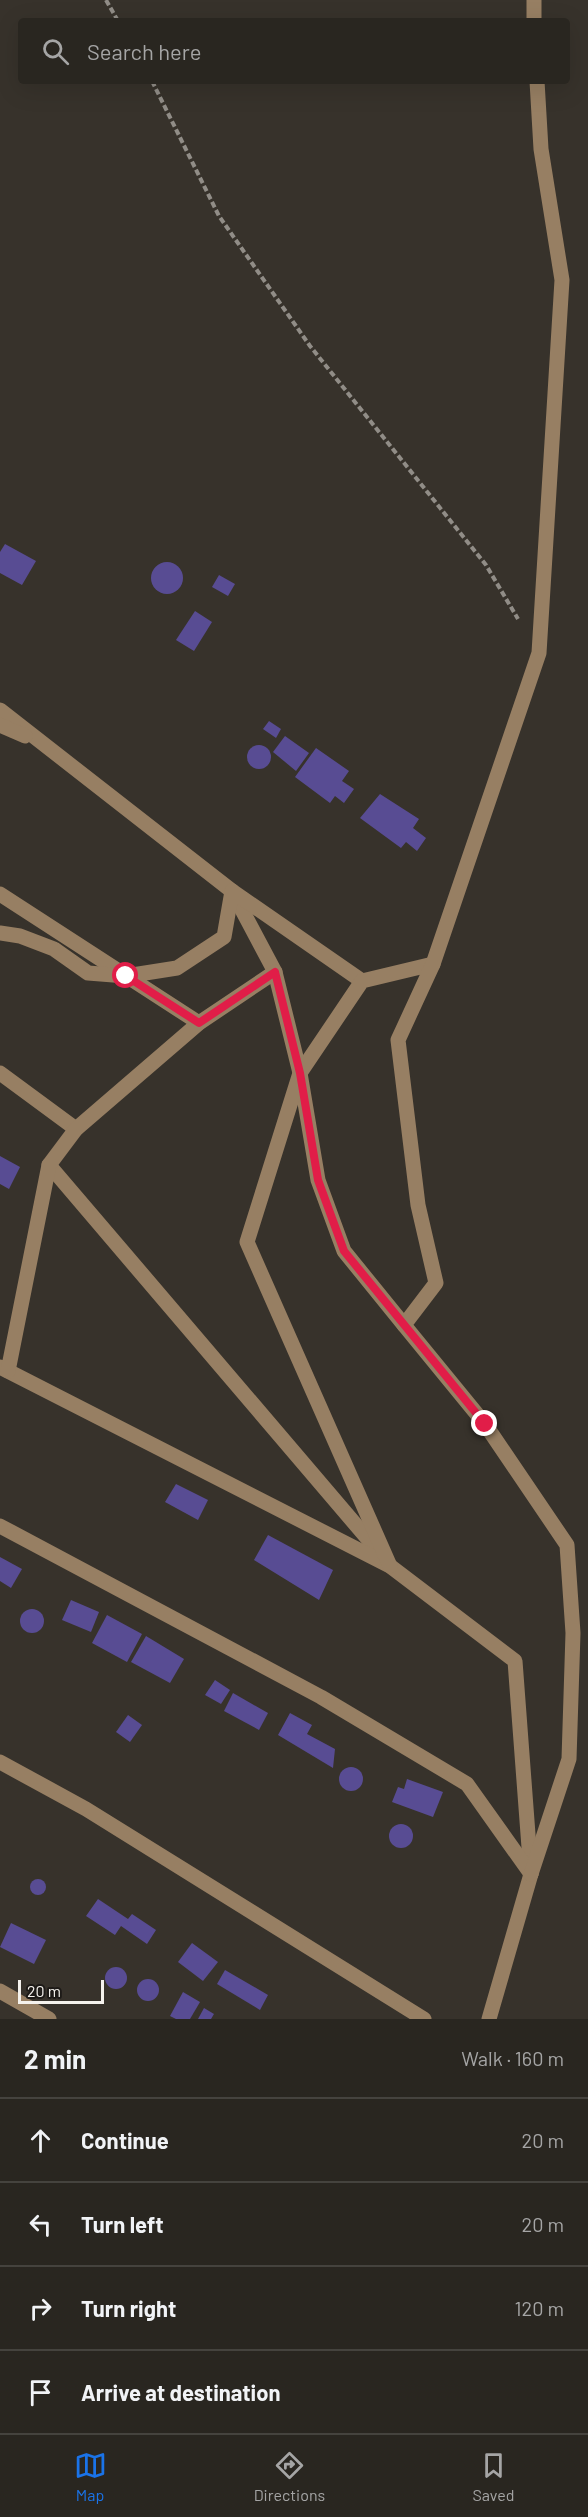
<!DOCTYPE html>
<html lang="en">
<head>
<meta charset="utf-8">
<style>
  :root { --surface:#292620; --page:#35322d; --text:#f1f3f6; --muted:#a5a5a5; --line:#45433e; --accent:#1a73e8 }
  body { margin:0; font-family:Barlow,sans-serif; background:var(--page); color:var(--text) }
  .scale { position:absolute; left:18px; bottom:15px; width:86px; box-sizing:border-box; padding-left:6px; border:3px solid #f5f2ed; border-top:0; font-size:16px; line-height:21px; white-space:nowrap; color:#f5f2ed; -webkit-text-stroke:4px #1d1a17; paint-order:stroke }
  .stop { position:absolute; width:18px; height:18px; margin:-14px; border:4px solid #e11d48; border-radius:50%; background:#fff }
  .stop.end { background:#e11d48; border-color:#fff; box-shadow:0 2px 6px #0008 }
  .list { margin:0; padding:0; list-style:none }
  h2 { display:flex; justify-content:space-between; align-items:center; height:78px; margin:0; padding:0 24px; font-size:26px }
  h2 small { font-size:20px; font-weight:400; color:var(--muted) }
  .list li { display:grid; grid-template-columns:39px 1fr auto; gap:18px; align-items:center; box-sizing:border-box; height:84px; padding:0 24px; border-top:2px solid var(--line) }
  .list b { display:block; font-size:22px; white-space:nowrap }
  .list em { font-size:20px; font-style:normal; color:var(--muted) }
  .icon { flex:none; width:33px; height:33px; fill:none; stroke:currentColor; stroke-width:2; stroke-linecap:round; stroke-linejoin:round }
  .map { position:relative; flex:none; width:588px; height:2019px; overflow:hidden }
  .search { position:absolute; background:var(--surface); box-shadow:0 6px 24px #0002; left:18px; right:18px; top:18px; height:66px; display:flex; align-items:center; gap:15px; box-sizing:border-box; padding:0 21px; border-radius:6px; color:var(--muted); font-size:22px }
  .sheet { height:414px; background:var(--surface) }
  nav { display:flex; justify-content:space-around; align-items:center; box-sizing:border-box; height:84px; border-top:2px solid var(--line); background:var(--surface); font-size:16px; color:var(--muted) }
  nav a { display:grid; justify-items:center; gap:3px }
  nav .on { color:var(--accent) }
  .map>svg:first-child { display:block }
</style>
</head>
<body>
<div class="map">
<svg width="588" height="2019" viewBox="0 0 588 2019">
  <rect width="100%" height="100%" fill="#37322b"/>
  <g fill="#584c93">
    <polygon points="5,544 36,561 22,585 0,573 0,552"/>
    <circle cx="167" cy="578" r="16"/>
    <polygon points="219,575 235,584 228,596 212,587"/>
    <polygon points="195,611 212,622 194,651 176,640"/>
    <polygon points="269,721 281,729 276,738 263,729"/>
    <polygon points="285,736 309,753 296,771 273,752"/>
    <circle cx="259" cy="757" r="12"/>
    <polygon points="316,748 349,771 342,781 354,789 344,803 335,796 330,803 295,777"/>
    <polygon points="380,794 419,819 413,828 426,838 417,851 406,842 401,848 360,818"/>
    <polygon points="0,1156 20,1167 9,1189 0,1184"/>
    <polygon points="176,1484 208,1500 198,1520 165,1502"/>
    <polygon points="268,1535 333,1570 319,1600 254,1560"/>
    <polygon points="0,1557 22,1569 11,1588 0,1581"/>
    <polygon points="71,1600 99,1612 91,1632 62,1620"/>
    <circle cx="32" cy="1621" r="12"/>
    <polygon points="107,1615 142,1634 127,1662 92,1643"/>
    <polygon points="146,1636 184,1659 170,1683 131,1662"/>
    <polygon points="215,1680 230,1690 221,1704 205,1695"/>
    <polygon points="233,1693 268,1713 259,1730 224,1711"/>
    <polygon points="290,1713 312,1725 307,1734 335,1749 333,1768 278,1735"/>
    <polygon points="128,1715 142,1725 130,1742 116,1732"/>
    <circle cx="351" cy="1779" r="12"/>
    <polygon points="407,1779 443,1792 433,1817 392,1802 398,1787 404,1789"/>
    <circle cx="401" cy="1836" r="12"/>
    <circle cx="38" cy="1887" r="8"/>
    <polygon points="98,1899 128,1919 132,1914 156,1930 147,1944 121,1926 115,1935 86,1916"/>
    <polygon points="11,1923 46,1940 34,1964 0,1947"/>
    <polygon points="192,1943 218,1962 203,1981 178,1962"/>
    <circle cx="116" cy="1978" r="11"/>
    <polygon points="225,1970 268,1995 260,2010 217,1984"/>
    <circle cx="148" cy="1990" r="11"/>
    <polygon points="183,1992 200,2002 190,2019 176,2019 170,2016"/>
    <polygon points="204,2008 214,2014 211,2019 198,2019"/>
  </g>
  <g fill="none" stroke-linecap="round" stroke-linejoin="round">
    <g stroke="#918d87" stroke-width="4" stroke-dasharray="6 3" stroke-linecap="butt">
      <polyline points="106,0 118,21"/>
      <polyline points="152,81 219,216 310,346 486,565 518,619"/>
    </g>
    <g stroke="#977f63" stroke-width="15">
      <polyline points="534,0 534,21"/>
      <polyline points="0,710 232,891 275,972 300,1073 318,1180 344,1251 404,1325"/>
      <polyline points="0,725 25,736"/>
      <polyline points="0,894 199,1023"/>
      <polyline points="0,933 20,936 54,949 88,973 126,976 177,968 224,937 232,891 362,981"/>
      <polyline points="0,1073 76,1129"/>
      <polyline points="49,1165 379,1552"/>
      <polyline points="0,1367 390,1566 515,1661 531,1874 489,2019"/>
      <polyline points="8,1371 49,1165 76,1129 199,1023 275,972"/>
      <polyline points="0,1526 321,1697 467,1784 531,1874"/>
      <polyline points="390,1566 247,1242 300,1073 362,981 433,964"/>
      <polyline points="0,1762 86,1809 424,2019"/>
      <polyline points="531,1874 569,1759 573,1633 567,1545 485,1424 404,1325 436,1283 418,1205 398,1040 433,964 539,653 562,280 541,149 537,81"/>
      <polyline points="0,1991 49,2019"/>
    </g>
  </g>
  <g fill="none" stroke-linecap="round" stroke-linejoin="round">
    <polyline stroke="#e11d48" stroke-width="8" points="126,976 199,1023 275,972 300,1073 318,1180 344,1251 485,1424"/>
  </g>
</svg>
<div class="scale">20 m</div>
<div class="stop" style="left:126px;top:976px"></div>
<div class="stop end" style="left:485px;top:1424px"></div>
<div class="search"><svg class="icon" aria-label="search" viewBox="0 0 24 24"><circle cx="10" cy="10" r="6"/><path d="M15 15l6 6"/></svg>Search here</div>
</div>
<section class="sheet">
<h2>2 min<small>Walk · 160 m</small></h2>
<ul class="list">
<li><svg class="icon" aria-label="ahead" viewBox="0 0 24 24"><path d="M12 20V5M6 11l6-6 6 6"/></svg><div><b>Continue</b></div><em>20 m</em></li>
<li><svg class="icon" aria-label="left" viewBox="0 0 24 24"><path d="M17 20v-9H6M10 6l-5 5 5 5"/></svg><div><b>Turn left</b></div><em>20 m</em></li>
<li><svg class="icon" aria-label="right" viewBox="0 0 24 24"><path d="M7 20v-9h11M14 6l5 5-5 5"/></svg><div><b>Turn right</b></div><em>120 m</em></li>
<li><svg class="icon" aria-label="arrive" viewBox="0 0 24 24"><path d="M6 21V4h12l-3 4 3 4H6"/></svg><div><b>Arrive at destination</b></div></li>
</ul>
</section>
<nav>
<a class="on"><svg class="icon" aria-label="map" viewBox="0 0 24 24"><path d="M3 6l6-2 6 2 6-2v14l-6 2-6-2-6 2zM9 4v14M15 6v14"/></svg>Map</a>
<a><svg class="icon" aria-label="directions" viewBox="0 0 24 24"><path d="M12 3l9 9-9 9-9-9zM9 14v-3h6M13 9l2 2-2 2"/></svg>Directions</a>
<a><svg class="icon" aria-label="saved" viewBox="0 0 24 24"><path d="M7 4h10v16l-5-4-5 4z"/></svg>Saved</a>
</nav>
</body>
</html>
